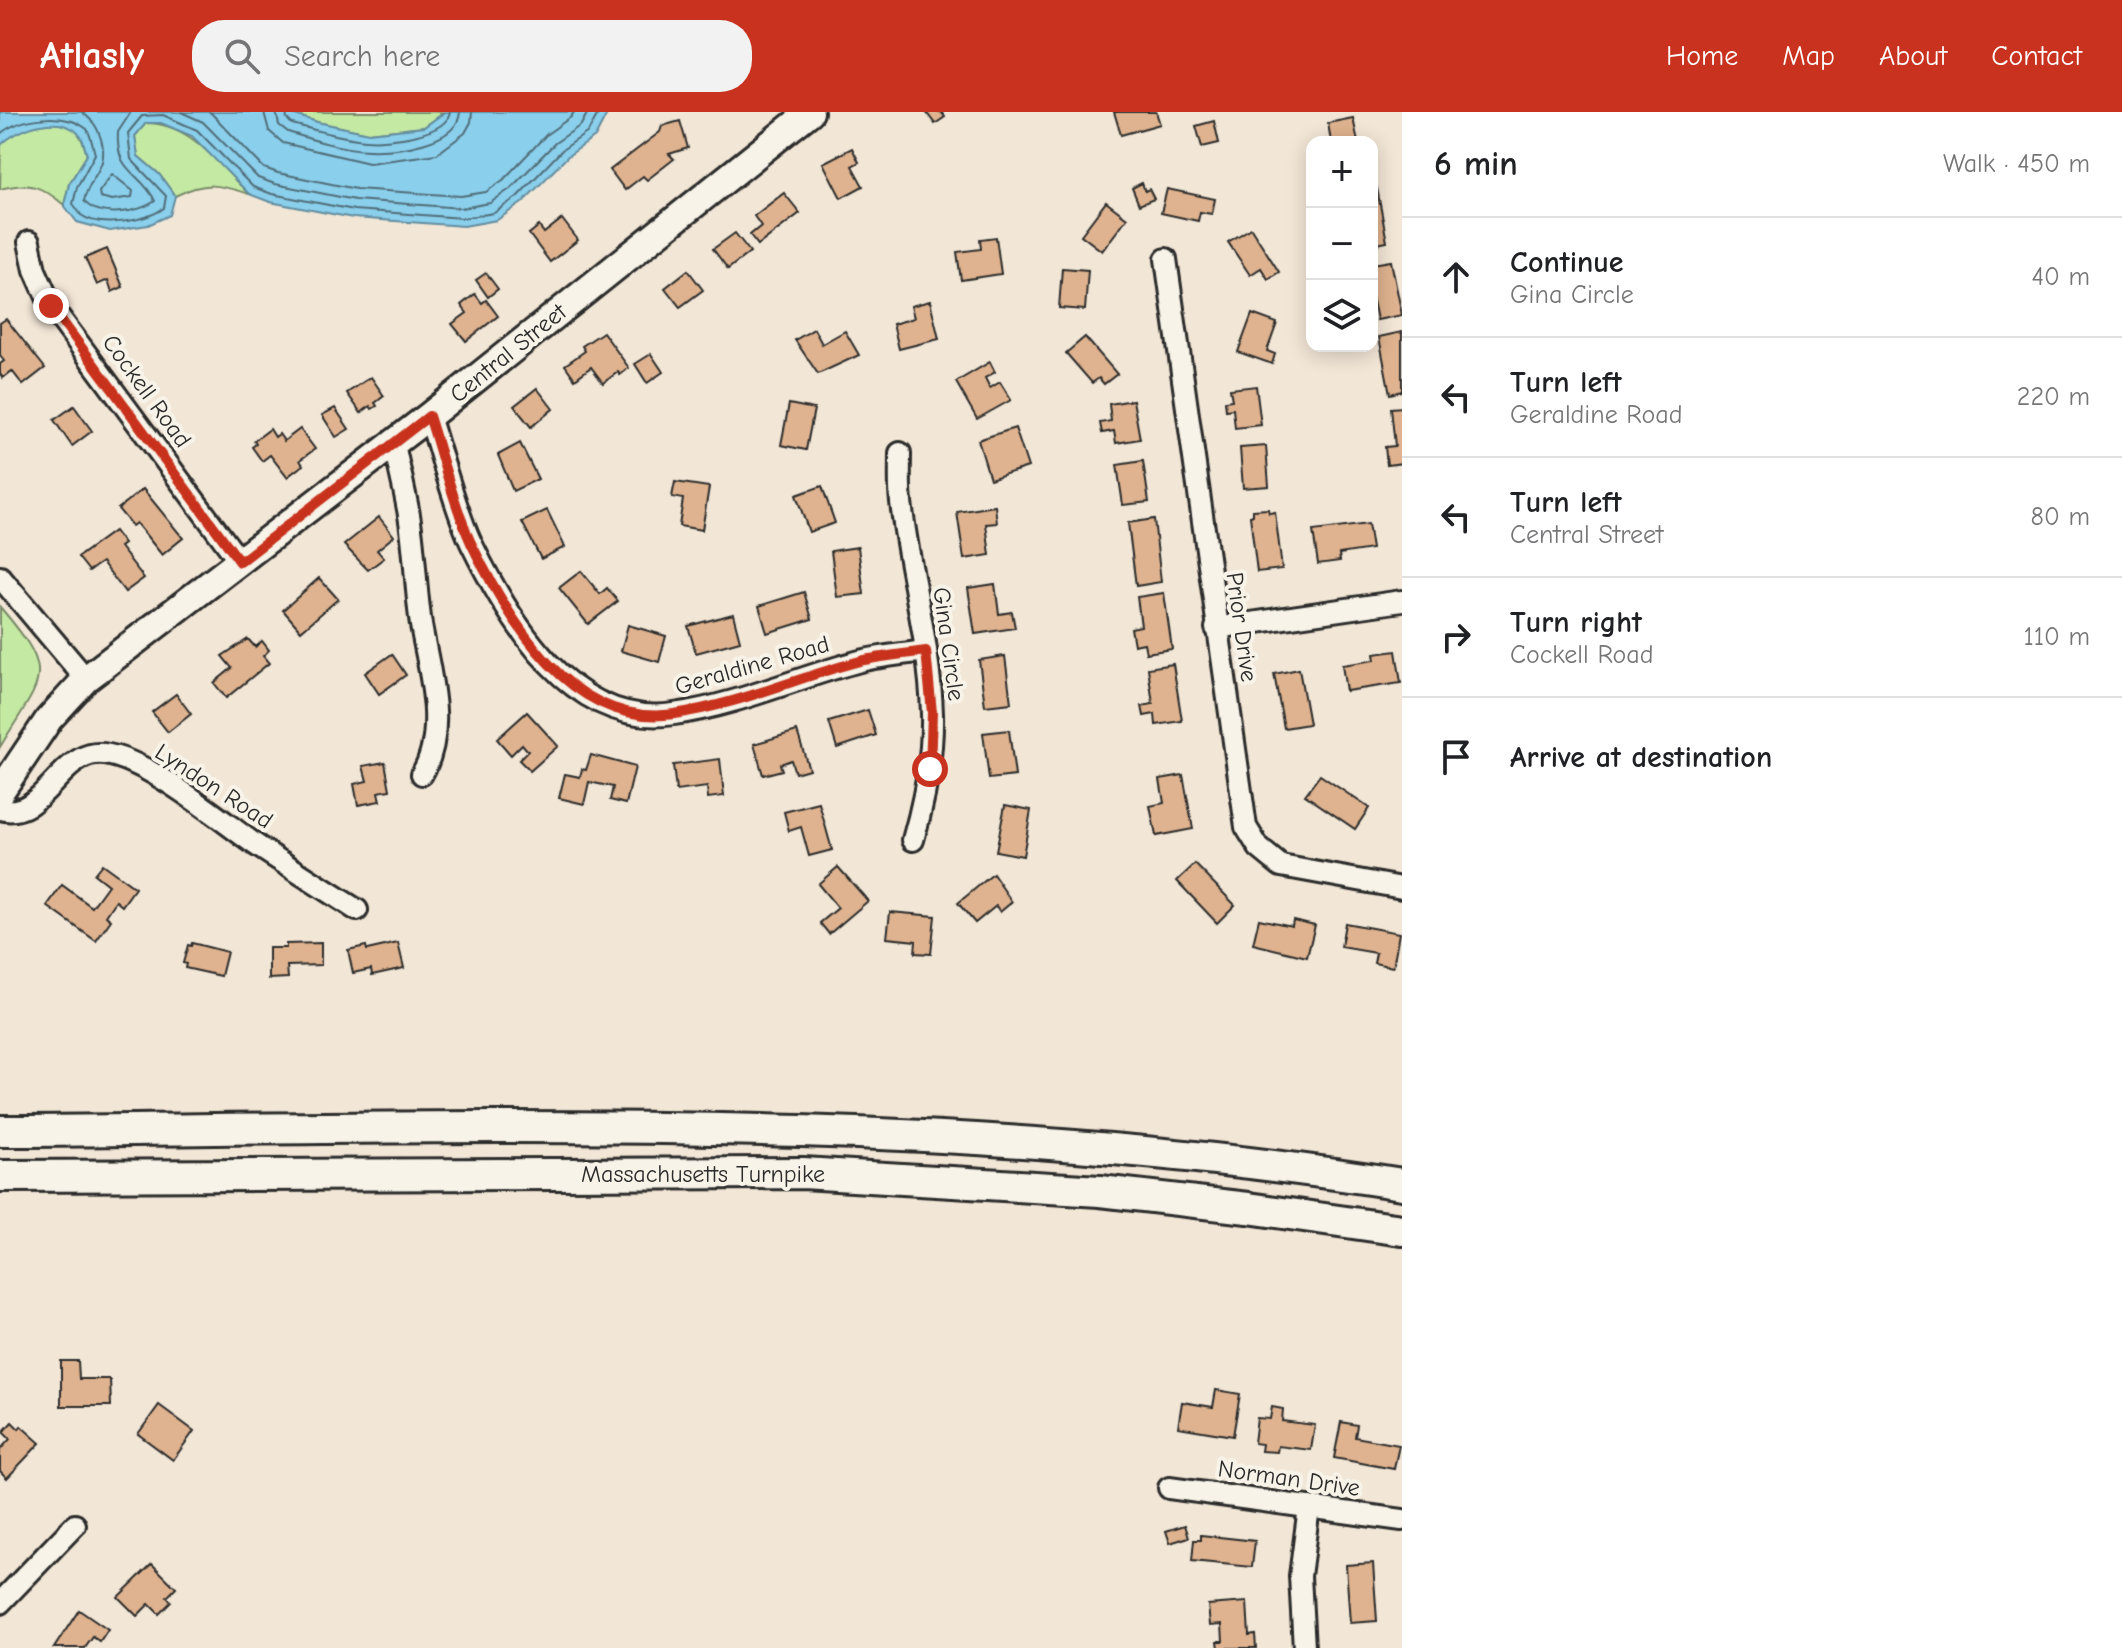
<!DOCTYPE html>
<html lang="en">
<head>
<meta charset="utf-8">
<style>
  :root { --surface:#fff; --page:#f2f2f2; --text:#202124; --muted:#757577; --line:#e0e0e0; --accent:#c8321e }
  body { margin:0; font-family:"Comic Neue",sans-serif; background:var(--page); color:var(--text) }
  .controls { position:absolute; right:24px; top:24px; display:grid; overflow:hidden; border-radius:16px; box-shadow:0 4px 20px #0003 }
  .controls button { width:72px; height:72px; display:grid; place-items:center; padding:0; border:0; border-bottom:2px solid var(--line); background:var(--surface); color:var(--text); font:40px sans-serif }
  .stop { position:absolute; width:24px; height:24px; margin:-18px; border:6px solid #c8321e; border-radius:50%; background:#fff }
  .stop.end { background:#c8321e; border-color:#fff; box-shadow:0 2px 8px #0008 }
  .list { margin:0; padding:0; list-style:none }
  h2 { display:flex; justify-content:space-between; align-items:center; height:104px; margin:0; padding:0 32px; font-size:34px }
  h2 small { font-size:26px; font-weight:400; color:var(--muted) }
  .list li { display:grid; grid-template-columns:52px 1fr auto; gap:24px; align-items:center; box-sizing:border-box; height:120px; padding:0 32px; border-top:2px solid var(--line) }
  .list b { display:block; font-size:30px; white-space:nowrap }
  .list p { margin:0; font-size:26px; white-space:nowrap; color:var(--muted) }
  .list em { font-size:26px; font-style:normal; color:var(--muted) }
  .icon { flex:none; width:44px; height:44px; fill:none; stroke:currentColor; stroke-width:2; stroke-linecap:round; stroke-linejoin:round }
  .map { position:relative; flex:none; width:1402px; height:1536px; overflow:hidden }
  header { display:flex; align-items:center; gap:48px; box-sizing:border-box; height:112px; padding:0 40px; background:var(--accent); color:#fff }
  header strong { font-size:38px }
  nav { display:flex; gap:44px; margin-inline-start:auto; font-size:28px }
  .search { width:560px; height:72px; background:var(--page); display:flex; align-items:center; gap:20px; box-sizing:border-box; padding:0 28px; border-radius:32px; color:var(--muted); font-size:30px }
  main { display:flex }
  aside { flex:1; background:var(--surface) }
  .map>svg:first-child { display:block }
</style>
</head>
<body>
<header>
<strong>Atlasly</strong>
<div class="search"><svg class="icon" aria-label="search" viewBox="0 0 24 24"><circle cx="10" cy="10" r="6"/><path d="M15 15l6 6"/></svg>Search here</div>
<nav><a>Home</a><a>Map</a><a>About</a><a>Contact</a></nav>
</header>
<main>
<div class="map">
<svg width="1402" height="1536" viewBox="0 0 1402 1536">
  <rect width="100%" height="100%" fill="#f2e6d6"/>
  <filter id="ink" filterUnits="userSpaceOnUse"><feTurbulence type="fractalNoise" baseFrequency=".0125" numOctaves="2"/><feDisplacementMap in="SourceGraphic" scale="16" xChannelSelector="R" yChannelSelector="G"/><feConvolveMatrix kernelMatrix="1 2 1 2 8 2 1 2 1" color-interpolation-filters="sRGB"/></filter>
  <g filter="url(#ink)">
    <g fill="#c4e9a3" stroke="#788a67" stroke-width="2">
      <polygon points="285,0 445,0 424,15 369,21 317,10"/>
      <path d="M41 9C72 11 78 12 87 43L69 72 64 93C42 74 29 69 0 77L1 32 20 16Z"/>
      <path d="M146 11C192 11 218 53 249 82 217 72 206 69 175 84L159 62 138 44 135 24Z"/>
      <path d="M0 495C59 564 42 565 0 635Z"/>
    </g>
    <path fill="#8acfec" stroke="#648d9f" stroke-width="2" d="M0 0H285L317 10 369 21 424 15 445 0H608L595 25 568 44 522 91 497 108 464 114 353 106 270 90 249 82 192 24 161 11H146L135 24 138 44 159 62 175 84 170 103 148 113 110 119 77 110 64 93 69 72 87 43C85 37 84 30 81 25 65 0 17 15 0 34Z"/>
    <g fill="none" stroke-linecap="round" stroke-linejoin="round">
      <g stroke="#516d78" stroke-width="2">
        <path d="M82 0C93 9 97 14 101 27 110 57 89 63 84 89 98 107 139 101 155 89 141 59 115 62 118 20L131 0"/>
        <polyline points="181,0 203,10 258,66 275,72 355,88 462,96 490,91 510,77 555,31 581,13 588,0"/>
        <polyline points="210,0 264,56 278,61 356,77 461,84 486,80 503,68 547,22 571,5 574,0"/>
        <polyline points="264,0 269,19 283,31 369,51 437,42 465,21 471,10 472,0"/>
        <path d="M276 0 279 13 288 20C313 28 342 37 368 38 394 39 458 33 460 0"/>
        <path d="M286 0 287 7 292 12C316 18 341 26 366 28 386 30 447 24 450 0"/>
        <path d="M0 22C22 4 66 0 87 17 91 24 93 35 95 42L77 75 73 92C74 92 80 102 81 103 100 117 146 109 164 96L166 84 131 47 128 21 142 4 163 3 197 18 253 75 272 82 354 98 463 106 494 101 517 85 562 38 588 20 599 0"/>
        <polygon points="112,62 133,79 132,85 112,88 100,85 99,80"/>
      </g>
    </g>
    <g fill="#dfb38f" stroke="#2b2b2b" stroke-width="2">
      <polygon points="926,0 941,0 945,5 935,12"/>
      <polygon points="1114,0 1156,0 1160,12 1121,23"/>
      <polygon points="1353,6 1358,30 1331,30 1328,11"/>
      <polygon points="680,9 688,36 669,42 674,47 647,68 643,64 625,78 610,58 660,20 662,14"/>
      <polygon points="1214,9 1219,31 1202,35 1196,14"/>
      <polygon points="852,36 859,50 852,54 863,74 841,86 823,51"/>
      <polygon points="1142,71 1145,79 1149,77 1154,87 1139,93 1132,76"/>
      <polygon points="1377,76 1387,130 1372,133 1372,77"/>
      <polygon points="1167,77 1215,87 1212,102 1200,100 1198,109 1161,101"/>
      <polygon points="784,81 800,101 758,133 750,123 761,114 754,104"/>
      <polygon points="1106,90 1127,106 1102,139 1081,123"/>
      <polygon points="562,107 578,128 550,150 529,122 539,114 544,121"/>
      <polygon points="1251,116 1279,160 1268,167 1261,156 1250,163 1228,130"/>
      <polygon points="735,121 750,140 728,157 713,137"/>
      <polygon points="996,125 1001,162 961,168 957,140 981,137 980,127"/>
      <polygon points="107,137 123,175 112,180 108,168 97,173 85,146"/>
      <polygon points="1391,149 1402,203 1377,208 1372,184 1372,152"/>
      <polygon points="1062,156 1088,158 1085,198 1059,196"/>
      <polygon points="688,158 703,178 680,195 665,176"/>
      <polygon points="486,161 498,177 488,185 476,168"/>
      <polygon points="475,182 482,191 486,188 498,204 466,229 452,212 467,201 461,193"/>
      <polygon points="930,189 939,227 899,237 893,212 914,206 911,194"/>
      <polygon points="1252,202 1277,211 1267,239 1275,242 1272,252 1238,240"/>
      <polygon points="6,207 45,256 23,273 12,259 3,266 0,262 0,252 4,249 0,244 0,211"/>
      <polygon points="814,217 822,232 845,219 859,243 818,262 795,228"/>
      <polygon points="603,220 629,256 620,263 618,260 603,271 591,255 575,267 565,253 585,239 582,234"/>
      <polygon points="1402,220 1402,279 1390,282 1379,225"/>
      <polygon points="1085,225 1117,262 1104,272 1099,266 1092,271 1066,241"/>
      <polygon points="651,242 663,260 647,271 635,252"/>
      <polygon points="990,250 995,260 985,266 990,276 1000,270 1011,288 977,307 956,270"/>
      <polygon points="371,265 384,284 375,291 377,294 372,297 370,294 361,301 347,281"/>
      <polygon points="1256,274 1261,313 1235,316 1233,297 1226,298 1225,289 1232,288 1230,277"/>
      <polygon points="537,276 553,297 531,315 514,294"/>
      <polygon points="1133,288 1140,327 1116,331 1114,319 1102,321 1100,311 1111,309 1109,292"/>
      <polygon points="789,292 814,297 806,338 781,333"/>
      <polygon points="74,294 92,319 72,334 54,308"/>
      <polygon points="1402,295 1402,351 1387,353 1385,335 1395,334 1391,296"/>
      <polygon points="335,296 349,317 336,325 322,303"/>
      <polygon points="1015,316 1028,355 990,367 978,328"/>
      <polygon points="270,317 275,325 279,322 284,329 300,317 315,337 300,348 303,353 287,365 270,343 262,349 252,335 256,332 254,329"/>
      <polygon points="520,331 538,367 513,379 498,343"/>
      <polygon points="1266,334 1269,374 1243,376 1240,336"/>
      <polygon points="1143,349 1149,390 1123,393 1117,353"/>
      <polygon points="675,370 709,375 702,418 679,414 683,387 672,385"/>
      <polygon points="822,374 835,411 809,420 796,383"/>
      <polygon points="143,377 183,426 162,443 136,411 132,414 118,397"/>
      <polygon points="995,394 997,411 986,412 990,443 964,447 957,400"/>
      <polygon points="1268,397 1269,401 1275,400 1282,457 1257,460 1250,404 1253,403 1253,398"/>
      <polygon points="547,398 565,435 541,447 522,410"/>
      <polygon points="379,405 394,424 377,438 384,446 368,458 344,433"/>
      <polygon points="1154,407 1161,470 1136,474 1128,411"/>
      <polygon points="1368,412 1372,437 1339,442 1340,449 1318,452 1313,419"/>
      <polygon points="114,419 124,432 120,435 144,466 125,480 102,450 89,459 78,445"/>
      <polygon points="858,435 864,482 837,485 831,439"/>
      <polygon points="581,459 600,482 607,476 618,489 588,512 559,476"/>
      <polygon points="319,466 338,487 301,519 283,498"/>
      <polygon points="995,472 999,502 1012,500 1015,516 975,522 968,476"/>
      <polygon points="804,480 812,507 767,521 759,494"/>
      <polygon points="1164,481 1172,537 1146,541 1144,531 1134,533 1131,516 1141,514 1137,485"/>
      <polygon points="733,502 740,529 696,541 688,514"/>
      <polygon points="628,513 666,524 659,550 621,539"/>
      <polygon points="248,527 255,535 262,529 269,538 263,544 269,551 226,586 214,571 232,556 222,544"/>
      <polygon points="1396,539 1401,571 1346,579 1342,553 1375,548 1374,542"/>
      <polygon points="392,542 406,563 379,582 365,561"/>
      <polygon points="1005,544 1011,591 985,594 979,548"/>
      <polygon points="1173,552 1182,609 1156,613 1155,602 1144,604 1142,594 1153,592 1148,556"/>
      <polygon points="1299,557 1309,612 1284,616 1274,562"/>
      <polygon points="176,582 191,602 168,620 152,600"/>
      <polygon points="868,598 876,623 837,636 829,610"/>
      <polygon points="527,600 558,634 530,659 519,648 528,639 522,632 511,643 497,627"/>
      <polygon points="1009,618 1015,664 989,667 983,621"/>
      <polygon points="797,619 809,657 795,661 791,648 780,652 782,658 763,663 754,632"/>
      <polygon points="591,643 635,655 626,692 610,688 613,675 589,670 584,692 559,686 565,662 580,665 582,657 586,658"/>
      <polygon points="720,647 724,684 708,686 707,675 676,679 673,653"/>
      <polygon points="385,650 390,678 378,680 380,689 358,693 354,672 367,669 363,654"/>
      <polygon points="1183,663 1193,717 1156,724 1150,694 1164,691 1160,667"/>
      <polygon points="1320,663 1369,696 1355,717 1305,683"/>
      <polygon points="819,691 832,738 809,744 801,715 789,719 784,700"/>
      <polygon points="1005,693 1031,698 1023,744 996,739"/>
      <polygon points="102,752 135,776 122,794 116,789 106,804 111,808 96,829 47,794 62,773 92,795 108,773 94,762"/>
      <polygon points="1195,752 1235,793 1217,811 1177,769"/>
      <polygon points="838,755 868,789 829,822 820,811 838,796 818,772"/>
      <polygon points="993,762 1012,790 1000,800 996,794 975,811 958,791"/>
      <polygon points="890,800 935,804 931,842 915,841 916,829 887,826"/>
      <polygon points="1259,807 1292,814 1293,808 1315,813 1307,845 1253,832"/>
      <polygon points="1345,811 1399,821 1393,855 1374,851 1376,841 1341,835"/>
      <polygon points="192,831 227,840 221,864 185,856 186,852 183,851 188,833 191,834"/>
      <polygon points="321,831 321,853 287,854 288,866 269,867 269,836 286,836 286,832"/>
      <polygon points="398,831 404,856 372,863 371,857 353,861 348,838 366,834 367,838"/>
      <polygon points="61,1249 78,1249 79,1267 110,1267 111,1294 61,1294"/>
      <polygon points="1216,1278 1240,1282 1233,1324 1178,1315 1182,1290 1213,1295"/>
      <polygon points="159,1293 194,1319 173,1348 138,1322"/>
      <polygon points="1272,1295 1283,1297 1282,1309 1315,1313 1311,1338 1278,1334 1277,1340 1261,1339 1262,1332 1254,1331 1257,1306 1270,1307"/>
      <polygon points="12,1310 19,1317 21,1314 40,1331 7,1366 0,1359 0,1338 10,1327 3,1320"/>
      <polygon points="1341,1310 1357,1313 1355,1325 1399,1333 1394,1357 1334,1346"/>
      <polygon points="1185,1413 1189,1425 1170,1431 1166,1419"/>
      <polygon points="1201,1423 1255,1429 1252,1455 1192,1449 1194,1428 1201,1428"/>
      <polygon points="1373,1451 1377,1509 1350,1511 1346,1453"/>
      <polygon points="152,1452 176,1476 167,1485 171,1490 159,1502 149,1492 137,1504 118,1485"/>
      <polygon points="1247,1490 1249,1523 1255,1522 1256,1536 1219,1536 1218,1529 1223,1529 1222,1512 1210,1513 1208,1493"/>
      <polygon points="79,1498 108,1518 100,1530 93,1525 85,1536 54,1536"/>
    </g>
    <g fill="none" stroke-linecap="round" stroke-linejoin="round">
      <defs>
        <g id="minor">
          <polyline points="29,130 35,158 51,194 240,450"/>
          <polyline points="1166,147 1246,715 1259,736 1281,754 1402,776"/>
          <path d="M429 304C442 344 454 394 471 431 509 509 572 617 674 602 738 593 798 565 860 549 881 544 904 542 926 539"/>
          <path d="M394 332C399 357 406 383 410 409 415 444 416 479 421 513 429 560 448 617 422 662"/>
          <path d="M900 341C900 357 899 374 901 390 909 460 930 530 932 602 933 645 925 686 913 728"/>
          <polyline points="0,465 86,567"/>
          <polyline points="1216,516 1402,489"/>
          <path d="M0 697C39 708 56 652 90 643 131 631 224 712 259 735 291 756 324 777 357 798"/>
          <polyline points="1169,1376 1402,1408"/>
          <polyline points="0,1491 75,1413"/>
          <polyline points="1304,1536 1300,1464 1309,1395"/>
        </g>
        <polyline id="major" points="0,680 49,607 86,567 429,304 810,0"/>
        <g id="highway">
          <path d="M0 1019C469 1016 937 998 1402 1072"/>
          <polyline points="0,1064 803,1061 1100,1079 1248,1096 1402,1118"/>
        </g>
      </defs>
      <use href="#minor" stroke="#2b2b2b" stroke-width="26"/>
      <use href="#major" stroke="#2b2b2b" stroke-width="32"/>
      <use href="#highway" stroke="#2b2b2b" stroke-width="36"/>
      <use href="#minor" stroke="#f7f3e8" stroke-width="20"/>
      <use href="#major" stroke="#f7f3e8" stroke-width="26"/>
      <use href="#highway" stroke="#f7f3e8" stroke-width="30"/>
    </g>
  </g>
  <g fill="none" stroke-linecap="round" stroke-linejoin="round" filter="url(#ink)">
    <path stroke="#c8321e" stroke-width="10" d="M51 194 240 450 429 304C442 344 454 394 471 431 509 509 572 617 674 602 738 593 798 565 860 549 881 544 905 542 926 539L932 601 930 657"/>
  </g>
  <g text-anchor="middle" stroke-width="8" stroke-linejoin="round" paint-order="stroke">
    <g font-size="24" fill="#2b2b2b" stroke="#f7f3e8">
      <text transform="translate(508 241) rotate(-39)" y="8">Central Street</text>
      <text transform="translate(147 279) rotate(54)" y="8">Cockell Road</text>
      <text transform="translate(1242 515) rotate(82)" y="8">Prior Drive</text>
      <text transform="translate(949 532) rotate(82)" y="8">Gina Circle</text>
      <text transform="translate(752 553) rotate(-16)" y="8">Geraldine Road</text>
      <text transform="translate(214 674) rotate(33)" y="8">Lyndon Road</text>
      <text x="703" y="1070">Massachusetts Turnpike</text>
      <text transform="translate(1289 1366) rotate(8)" y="8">Norman Drive</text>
    </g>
  </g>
</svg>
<div class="controls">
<button>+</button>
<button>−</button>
<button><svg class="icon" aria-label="layers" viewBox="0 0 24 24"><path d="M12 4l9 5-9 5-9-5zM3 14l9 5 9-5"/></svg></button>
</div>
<div class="stop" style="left:930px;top:657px"></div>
<div class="stop end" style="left:51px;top:194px"></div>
</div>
<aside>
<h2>6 min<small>Walk · 450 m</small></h2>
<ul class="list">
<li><svg class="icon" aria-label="ahead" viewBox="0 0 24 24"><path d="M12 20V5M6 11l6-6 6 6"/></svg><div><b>Continue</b><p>Gina Circle</p></div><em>40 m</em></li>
<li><svg class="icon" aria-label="left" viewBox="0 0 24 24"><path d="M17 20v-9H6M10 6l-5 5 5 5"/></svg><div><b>Turn left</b><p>Geraldine Road</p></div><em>220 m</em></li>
<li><svg class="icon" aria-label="left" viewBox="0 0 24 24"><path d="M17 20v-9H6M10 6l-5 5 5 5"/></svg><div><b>Turn left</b><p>Central Street</p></div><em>80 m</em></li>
<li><svg class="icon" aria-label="right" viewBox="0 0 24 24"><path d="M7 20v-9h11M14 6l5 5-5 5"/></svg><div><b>Turn right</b><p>Cockell Road</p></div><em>110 m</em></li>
<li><svg class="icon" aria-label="arrive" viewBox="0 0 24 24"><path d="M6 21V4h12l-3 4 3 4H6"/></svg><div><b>Arrive at destination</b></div></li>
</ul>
</aside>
</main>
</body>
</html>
